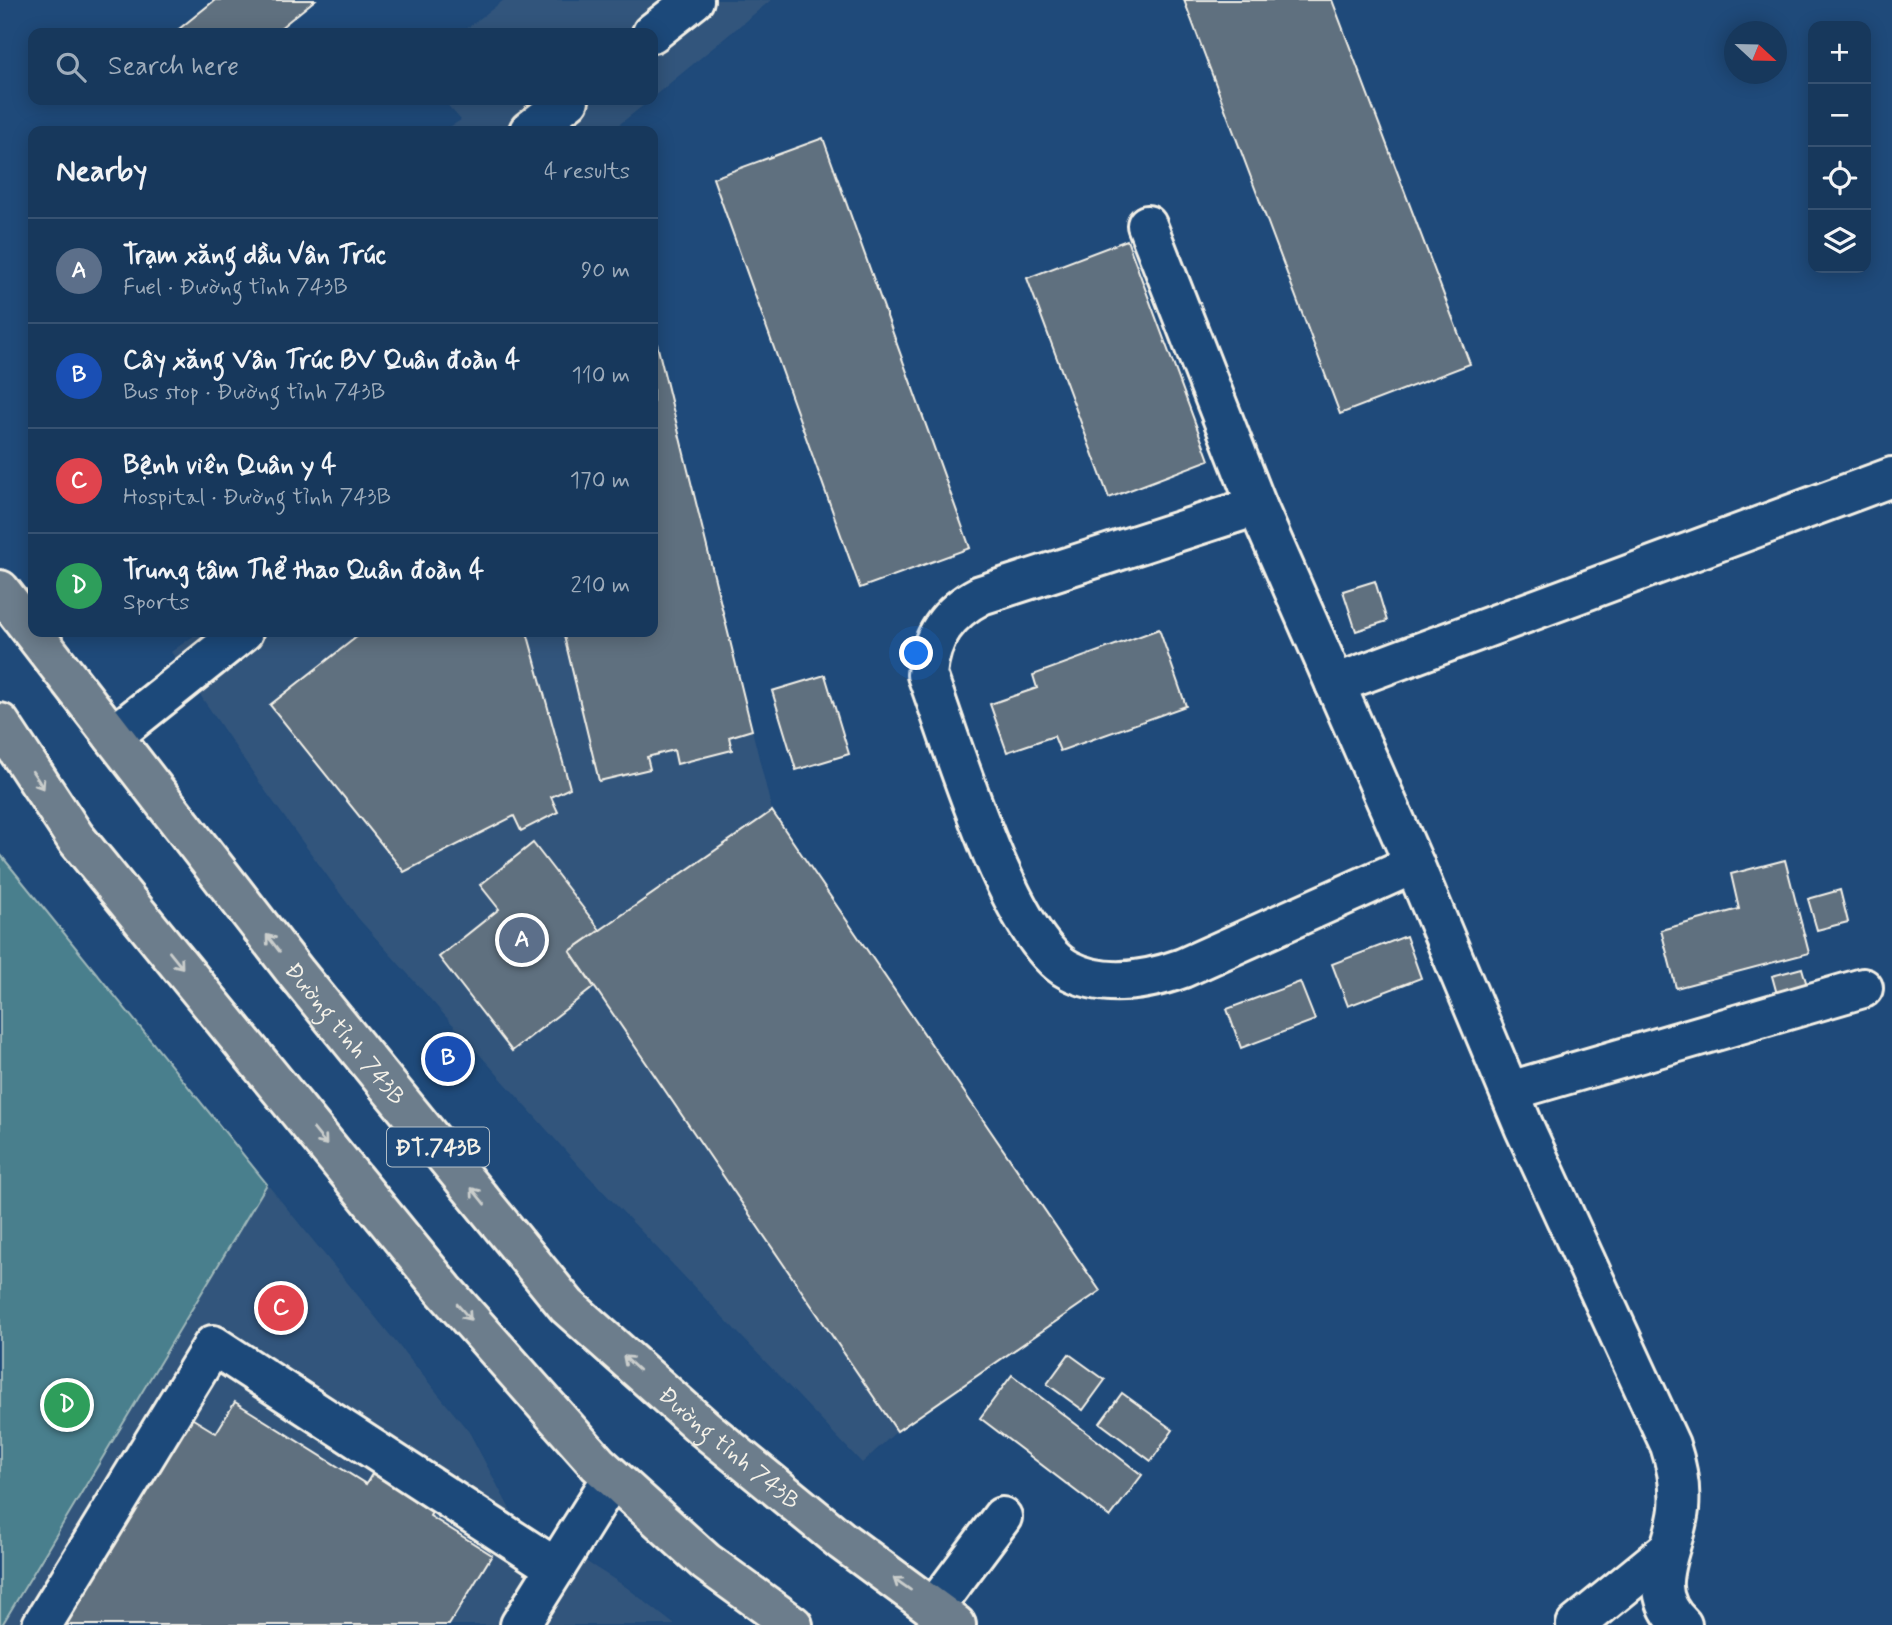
<!DOCTYPE html>
<html lang="en">
<head>
<meta charset="utf-8">
<style>
  :root { --surface:#17385c; --page:#203f62; --text:#f1f3f6; --muted:#9eacbb; --line:#365272; --accent:#ff9aa2 }
  body { margin:0; font-family:Mynerve,sans-serif; background:var(--page); color:var(--text) }
  .controls { position:absolute; right:21px; top:21px; display:grid; overflow:hidden; border-radius:14px; box-shadow:0 4px 18px #0003 }
  .controls button { width:63px; height:63px; display:grid; place-items:center; padding:0; border:0; border-bottom:2px solid var(--line); background:var(--surface); color:var(--text); font:35px sans-serif }
  .compass { position:absolute; left:1724px; top:21px; width:63px; height:63px; border-radius:50%; background:var(--surface); box-shadow:0 4px 18px #0003; rotate:112deg }
  .you { position:absolute; left:917px; top:654px; width:24px; height:24px; margin:-18px; border:5px solid #fff; border-radius:50%; background:#1a73e8; box-shadow:0 0 0 10px #1a73e833 }
  .badge { display:grid; place-items:center; width:46px; height:46px; border-radius:50%; background:var(--accent); color:#fff; font-size:23px; font-weight:700 }
  .pin { position:absolute; translate:-50% -50%; border:4px solid #fff; box-shadow:0 2px 7px #0006 }
  .list { margin:0; padding:0; list-style:none }
  h2 { display:flex; justify-content:space-between; align-items:center; height:91px; margin:0; padding:0 28px; font-size:30px }
  h2 small { font-size:23px; font-weight:400; color:var(--muted) }
  .list li { display:grid; grid-template-columns:46px 1fr auto; gap:21px; align-items:center; box-sizing:border-box; height:105px; padding:0 28px; border-top:2px solid var(--line) }
  .list b { display:block; font-size:26px; white-space:nowrap }
  .list p { margin:0; font-size:23px; white-space:nowrap; color:var(--muted) }
  .list em { font-size:23px; font-style:normal; color:var(--muted) }
  .icon { flex:none; width:38px; height:38px; fill:none; stroke:currentColor; stroke-width:2; stroke-linecap:round; stroke-linejoin:round }
  .map { position:relative; flex:none; width:1892px; height:1625px; overflow:hidden }
  .search { position:absolute; background:var(--surface); box-shadow:0 4px 18px #0003; left:28px; top:28px; width:630px; height:77px; display:flex; align-items:center; gap:18px; box-sizing:border-box; padding:0 24px; border-radius:14px; color:var(--muted); font-size:26px }
  .panel { position:absolute; background:var(--surface); box-shadow:0 4px 18px #0003; left:28px; top:126px; width:630px; height:511px; border-radius:14px }
  .map>svg:first-child { display:block }
</style>
</head>
<body>
<div class="map">
<svg width="1892" height="1625" viewBox="0 0 1892 1625">
  <rect width="100%" height="100%" fill="#1f4a7a"/>
  <filter id="ink" filterUnits="userSpaceOnUse"><feTurbulence type="fractalNoise" baseFrequency=".0143" numOctaves="2"/><feDisplacementMap in="SourceGraphic" scale="14" xChannelSelector="R" yChannelSelector="G"/><feConvolveMatrix kernelMatrix="1 2 1 2 8 2 1 2 1" color-interpolation-filters="sRGB"/></filter>
  <g filter="url(#ink)">
    <g fill="#32557c">
      <polygon points="504,0 771,0 653,97 653,33 461,33"/>
      <polygon points="443,100 650,100 611,131 443,131 461,120"/>
      <polygon points="653,328 772,811 1100,1291 897,1431 862,1463 579,1166 358,918 264,789 171,652 199,632 653,632"/>
      <polygon points="267,1184 469,1432 513,1515 626,1587 675,1625 2,1625"/>
    </g>
    <polygon fill="#4a7f8d" stroke="#9fb8ba" stroke-width="2" points="0,854 267,1184 2,1625 0,1625"/>
    <g fill="#5f6f7f" stroke="#f4f1e8" stroke-width="2">
      <polygon points="215,0 315,0 274,33 174,33"/>
      <polygon points="1184,0 1332,0 1470,364 1340,414"/>
      <polygon points="823,138 970,548 860,588 713,178"/>
      <polygon points="1127,240 1209,460 1109,498 1027,278"/>
      <polygon points="653,328 752,730 729,737 732,750 677,764 674,750 647,757 650,769 599,781 563,632 653,632"/>
      <polygon points="1375,581 1387,621 1356,631 1343,591"/>
      <polygon points="1159,629 1186,706 1060,751 1054,736 1007,752 990,704 1037,688 1033,675"/>
      <polygon points="363,632 527,632 570,788 551,797 558,812 521,831 514,816 404,872 270,705"/>
      <polygon points="825,675 849,754 796,770 772,691"/>
      <polygon points="772,811 1100,1291 897,1431 570,951"/>
      <polygon points="533,843 600,930 570,951 594,987 512,1051 439,957 499,909 480,885"/>
      <polygon points="1785,860 1809,953 1676,988 1661,930 1739,909 1731,874"/>
      <polygon points="1840,890 1848,922 1817,930 1808,899"/>
      <polygon points="1406,936 1421,978 1348,1006 1332,964"/>
      <polygon points="1802,968 1810,996 1780,1005 1772,976"/>
      <polygon points="1300,982 1315,1020 1241,1048 1227,1009"/>
      <polygon points="1069,1354 1105,1380 1083,1410 1047,1384"/>
      <polygon points="1012,1375 1142,1475 1110,1517 980,1418"/>
      <polygon points="1122,1393 1173,1430 1151,1461 1100,1423"/>
      <polygon points="235,1402 366,1484 375,1469 420,1497 416,1502 432,1512 430,1516 492,1555 449,1625 47,1625 180,1411 216,1433"/>
    </g>
    <g fill="none" stroke-linecap="round" stroke-linejoin="round">
      <defs>
        <g id="minor">
          <polyline points="652,33 694,0"/>
          <polyline points="529,131 569,100"/>
          <path d="M1147 225 1257 506 1414 864 1524 1127 1670 1445C1677 1466 1681 1486 1679 1509 1675 1550 1643 1589 1682 1625"/>
          <path d="M1257 506 981 595C948 612 930 637 927 675 952 741 1009 939 1069 970 1105 989 1147 981 1183 968L1414 864"/>
          <polyline points="1335,684 1892,477"/>
          <polyline points="113,736 243,632"/>
          <polyline points="1510,1091 1863,988"/>
          <polyline points="934,1608 1002,1517"/>
          <polyline points="42,1625 213,1345 556,1568"/>
          <polyline points="520,1625 612,1478"/>
          <polyline points="1576,1625 1668,1550"/>
        </g>
        <g id="major">
          <path id="s1" d="M0 590 297 974 567 1306 704 1428 842 1541 956 1625"/>
          <polyline points="0,723 75,837 444,1290 598,1464 706,1562 793,1625"/>
        </g>
      </defs>
      <use href="#minor" stroke="#f4f1e8" stroke-width="44"/>
      <use href="#major" stroke="#f4f1e8" stroke-width="44"/>
      <use href="#minor" stroke="#1f4a7a" stroke-width="38"/>
      <use href="#major" stroke="#6c7d8c" stroke-width="38"/>
    </g>
    <defs><path id="oneway-shaft" d="M-6 0H5M1.5-3L5.5 0L1.5 3" fill="none" stroke-width="1.6" stroke-linecap="round" stroke-linejoin="round" transform="scale(1.75)"/></defs>
    <g stroke="#cbcecc">
      <use href="#oneway-shaft" transform="translate(38 780) rotate(57)"/>
      <use href="#oneway-shaft" transform="translate(273 943) rotate(-128)"/>
      <use href="#oneway-shaft" transform="translate(176 960) rotate(51)"/>
      <use href="#oneway-shaft" transform="translate(320 1137) rotate(51)"/>
      <use href="#oneway-shaft" transform="translate(478 1196) rotate(-129)"/>
      <use href="#oneway-shaft" transform="translate(464 1312) rotate(49)"/>
      <use href="#oneway-shaft" transform="translate(631 1363) rotate(-138)"/>
      <use href="#oneway-shaft" transform="translate(902 1584) rotate(-145)"/>
    </g>
  </g>
  <g text-anchor="middle" stroke-width="6" stroke-linejoin="round" paint-order="stroke">
    <rect fill="#1f4a7a" stroke="#b4bfc7" stroke-width="2" x="387" y="1127.5" width="102" height="39" rx="5"/>
    <g font-size="23" font-weight="bold" fill="#f4f1e8">
      <text x="438" y="1155">ĐT.743B</text>
    </g>
    <g font-size="24" fill="#f4f1e8" stroke="#1f4a7a">
      <text dy="8" stroke="none"><textPath href="#s1" startOffset="562">Đường tỉnh 743B</textPath></text>
      <text dy="8" stroke="none"><textPath href="#s1" startOffset="1129">Đường tỉnh 743B</textPath></text>
    </g>
  </g>
</svg>
<div class="controls">
<button>+</button>
<button>−</button>
<button><svg class="icon" aria-label="locate" viewBox="0 0 24 24"><circle cx="12" cy="12" r="6"/><path d="M12 2v4M12 18v4M2 12h4M18 12h4"/></svg></button>
<button><svg class="icon" aria-label="layers" viewBox="0 0 24 24"><path d="M12 4l9 5-9 5-9-5zM3 14l9 5 9-5"/></svg></button>
</div>
<svg class="compass" viewBox="-18 -18 36 36"><path d="M0-13l5 13h-10z" fill="#e53935"/><path d="M0 13l5-13h-10z" fill="#9eacbb"/></svg>
<div class="you"></div>
<div class="pin badge" style="left:522px;top:940px;background:#5c6f8a">A</div>
<div class="pin badge" style="left:448px;top:1059px;background:#1a4fb4">B</div>
<div class="pin badge" style="left:281px;top:1308px;background:#e0444e">C</div>
<div class="pin badge" style="left:67px;top:1405px;background:#2e9e5b">D</div>
<div class="search"><svg class="icon" aria-label="search" viewBox="0 0 24 24"><circle cx="10" cy="10" r="6"/><path d="M15 15l6 6"/></svg>Search here</div>
<section class="panel">
<h2>Nearby<small>4 results</small></h2>
<ul class="list">
<li><span class="badge" style="background:#5c6f8a">A</span><div><b>Trạm xăng dầu Vân Trúc</b><p>Fuel · Đường tỉnh 743B</p></div><em>90 m</em></li>
<li><span class="badge" style="background:#1a4fb4">B</span><div><b>Cây xăng Vân Trúc BV Quân đoàn 4</b><p>Bus stop · Đường tỉnh 743B</p></div><em>110 m</em></li>
<li><span class="badge" style="background:#e0444e">C</span><div><b>Bệnh viên Quân y 4</b><p>Hospital · Đường tỉnh 743B</p></div><em>170 m</em></li>
<li><span class="badge" style="background:#2e9e5b">D</span><div><b>Trung tâm Thể thao Quân đoàn 4</b><p>Sports</p></div><em>210 m</em></li>
</ul>
</section>
</div>
</body>
</html>
